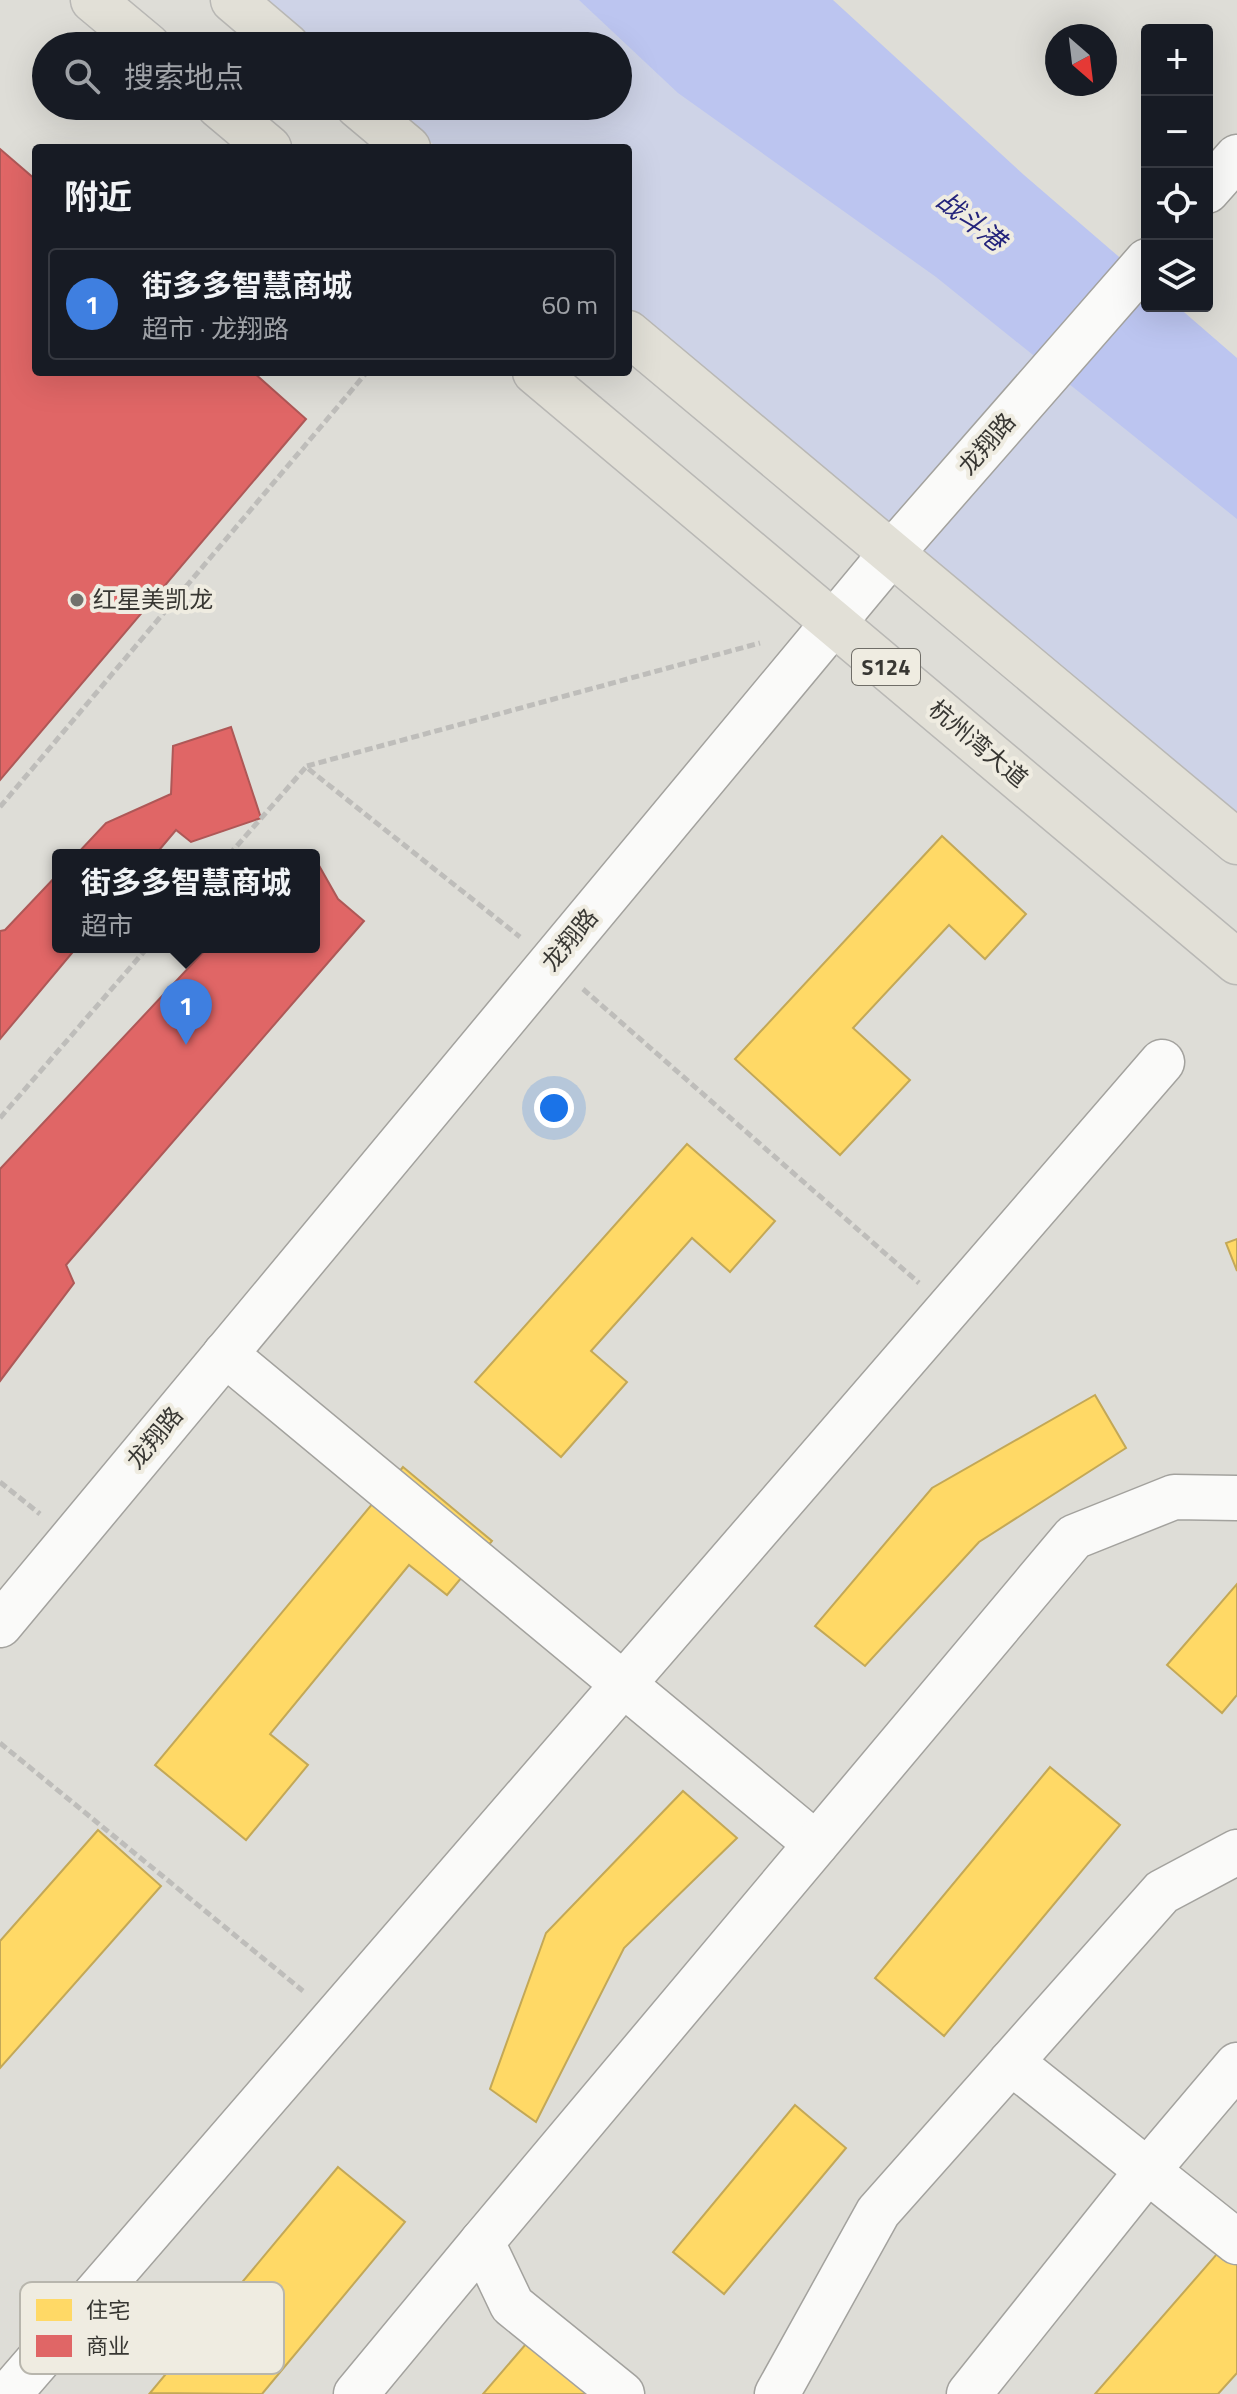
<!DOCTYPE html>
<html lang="zh">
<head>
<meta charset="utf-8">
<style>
  :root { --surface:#171b24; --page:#242831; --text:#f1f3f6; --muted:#9ea1a6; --line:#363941; --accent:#d93025 }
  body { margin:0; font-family:"Titillium Web","Noto Sans SC",sans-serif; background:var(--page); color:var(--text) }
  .controls { position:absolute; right:24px; top:24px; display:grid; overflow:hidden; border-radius:8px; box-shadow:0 8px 32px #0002 }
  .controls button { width:72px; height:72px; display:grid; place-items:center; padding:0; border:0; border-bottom:2px solid var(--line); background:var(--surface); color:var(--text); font:40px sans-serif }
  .compass { position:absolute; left:1045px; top:24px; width:72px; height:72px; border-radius:50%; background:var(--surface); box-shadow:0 8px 32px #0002; rotate:152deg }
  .you { position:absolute; left:554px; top:1108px; width:28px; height:28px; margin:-20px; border:6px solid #fff; border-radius:50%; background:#1a73e8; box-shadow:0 0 0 12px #1a73e833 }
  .badge { display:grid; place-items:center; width:52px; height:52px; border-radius:50%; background:var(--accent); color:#fff; font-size:26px; font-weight:700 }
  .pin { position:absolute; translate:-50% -66px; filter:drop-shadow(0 2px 4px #0008) }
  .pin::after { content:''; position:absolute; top:42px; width:28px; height:24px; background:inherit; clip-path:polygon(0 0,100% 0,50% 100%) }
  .popup { position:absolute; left:52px; top:849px; width:268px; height:104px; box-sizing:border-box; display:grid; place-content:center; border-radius:8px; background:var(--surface); filter:drop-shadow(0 2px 6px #0005); font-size:26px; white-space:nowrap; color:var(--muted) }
  .popup b { font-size:30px; color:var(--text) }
  .popup::after { content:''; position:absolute; left:50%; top:100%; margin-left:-16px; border:16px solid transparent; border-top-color:var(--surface) }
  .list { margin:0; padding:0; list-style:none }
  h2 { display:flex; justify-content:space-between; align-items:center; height:104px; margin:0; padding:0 32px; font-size:34px }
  h2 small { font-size:26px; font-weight:400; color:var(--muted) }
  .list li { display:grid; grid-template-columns:52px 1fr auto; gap:24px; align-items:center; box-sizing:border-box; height:112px; margin:0 16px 16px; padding:0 16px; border:2px solid var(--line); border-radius:8px }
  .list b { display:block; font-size:30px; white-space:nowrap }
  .list p { margin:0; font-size:26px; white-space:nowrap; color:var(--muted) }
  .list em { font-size:26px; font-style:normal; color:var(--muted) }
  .icon { flex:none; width:44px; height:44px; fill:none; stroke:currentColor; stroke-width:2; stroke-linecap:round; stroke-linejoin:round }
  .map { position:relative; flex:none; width:1237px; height:2394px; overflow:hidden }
  .search { position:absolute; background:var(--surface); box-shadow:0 8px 32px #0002; left:32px; top:32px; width:600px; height:88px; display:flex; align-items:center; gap:20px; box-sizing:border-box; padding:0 28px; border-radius:44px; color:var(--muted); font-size:30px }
  .panel { position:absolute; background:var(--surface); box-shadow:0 8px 32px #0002; left:32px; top:144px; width:600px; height:232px; border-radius:8px }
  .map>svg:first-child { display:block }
</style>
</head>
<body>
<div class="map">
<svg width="1237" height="2394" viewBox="0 0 1237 2394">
  <rect width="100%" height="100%" fill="#deddd7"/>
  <polygon fill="#ced3e7" points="261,0 601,0 1237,510 1237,816 628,307 628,148 438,148 387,106 618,106 618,46 316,46"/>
  <polygon fill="#bcc5f0" points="579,0 833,0 1024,175 1147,281 1147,306 1177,306 1237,358 1237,519 936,277 678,93"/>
  <g fill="#ffd966" stroke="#c3a857" stroke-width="2">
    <polygon points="942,836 1026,914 985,959 949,925 853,1028 910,1080 840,1155 735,1059"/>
    <polygon points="687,1144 775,1221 730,1272 692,1238 591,1351 627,1382 561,1457 475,1382"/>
    <polygon points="1237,1239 1237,1271 1226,1243"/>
    <polygon points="1095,1395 1126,1448 979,1542 865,1666 815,1626 932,1488"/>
    <polygon points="403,1467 492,1541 447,1595 409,1565 270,1734 308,1765 246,1840 155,1765"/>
    <polygon points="1237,1584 1237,1695 1222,1713 1167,1665"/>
    <polygon points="1050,1767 1120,1825 944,2036 875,1978"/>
    <polygon points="683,1791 737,1838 624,1948 536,2122 490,2089 546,1933"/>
    <polygon points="98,1830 161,1886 0,2068 0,1941"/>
    <polygon points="795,2105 846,2148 724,2294 673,2252"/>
    <polygon points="338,2167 405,2222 262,2394 150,2393"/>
    <polygon points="1237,2231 1237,2373 1218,2394 1095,2394"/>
    <polygon points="544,2323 599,2394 483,2394"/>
  </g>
  <g fill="#e06666" stroke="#ae5857" stroke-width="2">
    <polygon points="0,149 36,180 36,372 253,372 306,419 0,780"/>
    <polygon points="231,727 261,818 191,842 176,830 155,855 76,855 106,823 171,794 173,746"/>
    <polygon points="317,862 338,899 364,921 66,1265 74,1283 0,1381 0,1169 208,947 314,947 314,864"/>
    <polygon points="58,874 58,947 77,947 0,1039 0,931 5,930"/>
  </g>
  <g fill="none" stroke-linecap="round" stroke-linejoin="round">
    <defs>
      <g id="minor">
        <polyline points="1207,191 1237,157"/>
        <polyline points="225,1354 816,1844"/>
        <polyline points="0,1625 890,555 1147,261"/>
        <polyline points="1011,2062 1237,2242"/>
        <polyline points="9,2394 1162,1062"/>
        <polyline points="356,2394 482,2242"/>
        <polyline points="622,2394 512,2305 482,2242 1074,1537 1174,1497 1237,1498"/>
        <polyline points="777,2394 878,2212 1162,1892 1237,1852"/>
        <polyline points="969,2394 1148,2170 1237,2065"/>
      </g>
      <g id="major">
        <polyline points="93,0 148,46"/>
        <polyline points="233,0 287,46"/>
        <polyline points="219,106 269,148"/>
        <polyline points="358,106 408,148"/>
        <polyline points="628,333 1237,842"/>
        <polyline points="535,372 1237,962"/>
      </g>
    </defs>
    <use href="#minor" stroke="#a3a29e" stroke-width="47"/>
    <use href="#major" stroke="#b9b8b5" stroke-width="47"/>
    <g stroke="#bebdba" stroke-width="5" stroke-dasharray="8 4" stroke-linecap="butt">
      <polyline points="307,766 760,643"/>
      <polyline points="0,807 367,372"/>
      <polyline points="229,855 306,767 520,937"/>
      <polyline points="583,989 919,1283"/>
      <polyline points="0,1118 148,947"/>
      <polyline points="0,1482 40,1514"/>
      <polyline points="0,1743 303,1991"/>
    </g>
    <use href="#minor" stroke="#fafaf9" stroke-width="44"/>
    <use href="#major" stroke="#e2e0d7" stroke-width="44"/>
  </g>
  <circle fill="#72716c" stroke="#efece1" stroke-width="3" cx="77" cy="600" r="8"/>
  <g text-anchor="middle" stroke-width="8" stroke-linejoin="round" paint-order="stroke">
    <rect fill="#efece1" stroke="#6f6d67" stroke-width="2" x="852" y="649" width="68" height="36" rx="6"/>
    <g font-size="22" font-weight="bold" fill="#383733">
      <text x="886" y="675">S124</text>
    </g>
    <g font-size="24" fill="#383733" stroke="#efece1">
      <text transform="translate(987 444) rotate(-49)" y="8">龙翔路</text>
      <text transform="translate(978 744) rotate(40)" y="8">杭州湾大道</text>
      <text transform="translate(570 940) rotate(-50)" y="8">龙翔路</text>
      <text transform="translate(155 1438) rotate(-50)" y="8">龙翔路</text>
    </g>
    <g font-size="24" fill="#383733" stroke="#efece1" text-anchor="start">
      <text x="93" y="608">红星美凯龙</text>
    </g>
    <g font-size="26" font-style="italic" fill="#24247c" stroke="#efece1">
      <text transform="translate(971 221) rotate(38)" y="9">战斗港</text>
    </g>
  </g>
  <rect x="20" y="2282" width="264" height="92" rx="12" fill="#efece1" stroke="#b8b6ad" stroke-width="2"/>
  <rect x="36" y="2299" width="36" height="22" fill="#ffd966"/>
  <rect x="36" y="2335" width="36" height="22" fill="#e06666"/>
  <g font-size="22" fill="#383733">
    <text x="86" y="2318">住宅</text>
    <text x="86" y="2354">商业</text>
  </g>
</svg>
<div class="controls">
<button>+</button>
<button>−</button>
<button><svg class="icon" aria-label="locate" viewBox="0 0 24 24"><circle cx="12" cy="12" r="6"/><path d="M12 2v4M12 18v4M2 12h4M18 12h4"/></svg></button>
<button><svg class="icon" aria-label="layers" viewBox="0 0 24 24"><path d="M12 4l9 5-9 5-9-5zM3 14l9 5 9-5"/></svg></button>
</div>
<svg class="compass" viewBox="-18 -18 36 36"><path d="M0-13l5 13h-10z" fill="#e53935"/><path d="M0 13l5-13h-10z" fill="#9ea1a6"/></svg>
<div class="you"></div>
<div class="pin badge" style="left:186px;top:1045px;background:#3f7fe0">1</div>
<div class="popup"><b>街多多智慧商城</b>超市</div>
<div class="search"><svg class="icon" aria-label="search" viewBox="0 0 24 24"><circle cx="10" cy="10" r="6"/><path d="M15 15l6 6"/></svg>搜索地点</div>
<section class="panel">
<h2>附近<small></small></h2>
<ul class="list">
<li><span class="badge" style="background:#3f7fe0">1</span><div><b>街多多智慧商城</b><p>超市 · 龙翔路</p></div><em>60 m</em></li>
</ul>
</section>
</div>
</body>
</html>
